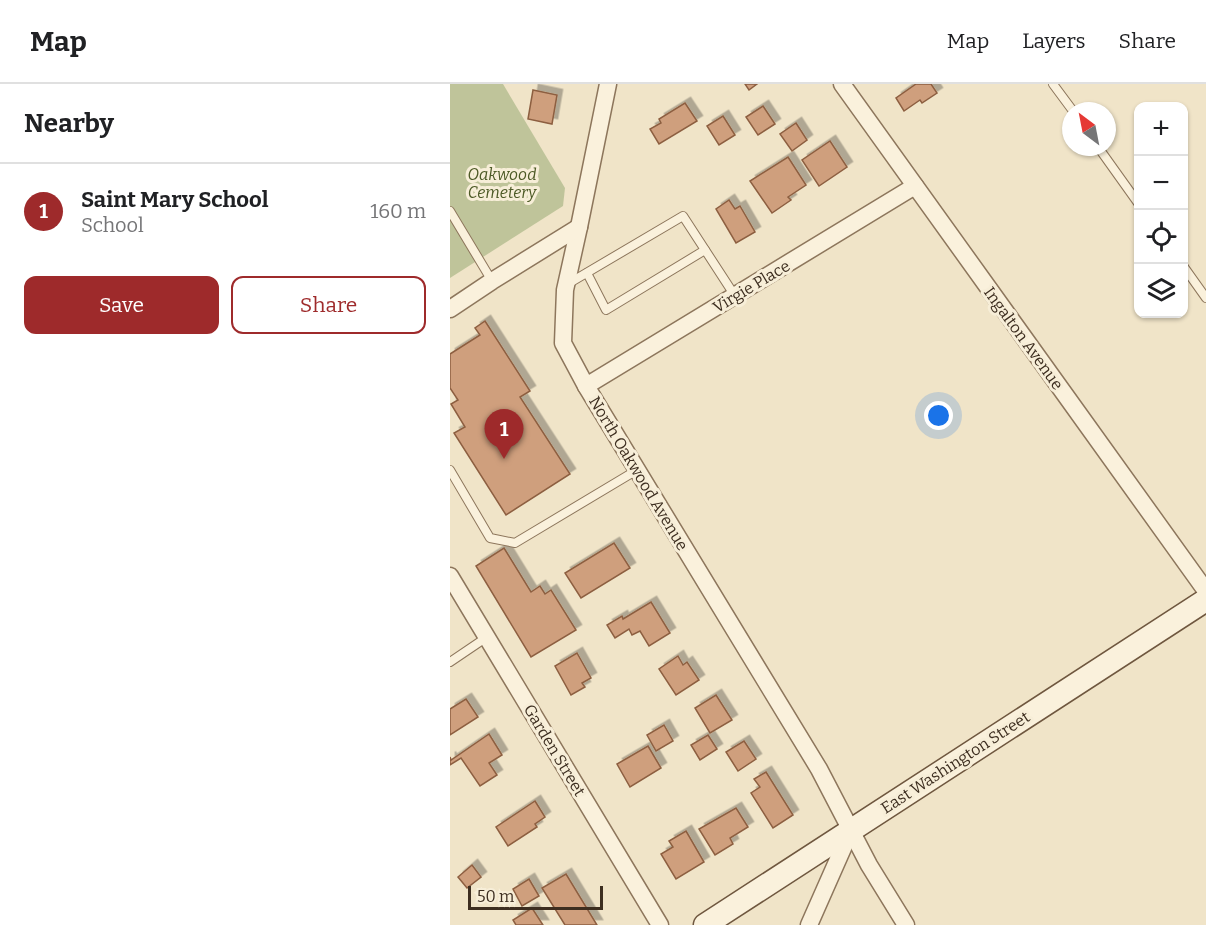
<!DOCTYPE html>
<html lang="en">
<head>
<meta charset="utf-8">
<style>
  :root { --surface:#fff; --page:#f2f2f2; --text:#202124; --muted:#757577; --line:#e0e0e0; --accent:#9e2a2b }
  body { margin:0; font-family:Bitter,serif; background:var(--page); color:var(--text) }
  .controls { position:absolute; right:18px; top:18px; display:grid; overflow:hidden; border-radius:12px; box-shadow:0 2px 4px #0004 }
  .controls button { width:54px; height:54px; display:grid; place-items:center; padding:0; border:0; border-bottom:2px solid var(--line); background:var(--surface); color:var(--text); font:30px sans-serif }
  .compass { position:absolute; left:612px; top:18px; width:54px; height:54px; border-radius:50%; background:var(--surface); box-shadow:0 2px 4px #0004; rotate:328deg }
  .scale { position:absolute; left:18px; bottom:15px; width:135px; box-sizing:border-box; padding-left:6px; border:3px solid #3d2e20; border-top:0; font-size:16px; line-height:21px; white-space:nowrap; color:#3d2e20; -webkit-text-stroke:4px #f7eed8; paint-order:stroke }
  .you { position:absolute; left:489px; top:332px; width:21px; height:21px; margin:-15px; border:4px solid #fff; border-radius:50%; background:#1a73e8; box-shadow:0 0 0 9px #1a73e833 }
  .badge { display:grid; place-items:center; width:39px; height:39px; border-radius:50%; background:var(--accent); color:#fff; font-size:20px; font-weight:700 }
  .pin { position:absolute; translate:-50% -50px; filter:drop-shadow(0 2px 3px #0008) }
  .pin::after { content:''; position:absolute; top:32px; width:21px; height:18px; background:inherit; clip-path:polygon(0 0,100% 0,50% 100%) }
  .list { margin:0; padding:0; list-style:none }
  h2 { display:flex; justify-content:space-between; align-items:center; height:78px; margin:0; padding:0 24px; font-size:26px }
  h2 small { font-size:20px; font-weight:400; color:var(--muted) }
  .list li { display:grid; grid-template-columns:39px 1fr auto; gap:18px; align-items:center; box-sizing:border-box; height:96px; padding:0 24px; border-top:2px solid var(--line) }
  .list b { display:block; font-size:22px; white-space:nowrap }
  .list p { margin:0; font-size:20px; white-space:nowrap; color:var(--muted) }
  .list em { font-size:20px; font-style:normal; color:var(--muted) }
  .actions { display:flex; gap:12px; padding:18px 24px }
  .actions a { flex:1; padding:14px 0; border:2px solid var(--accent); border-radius:12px; text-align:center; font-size:21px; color:var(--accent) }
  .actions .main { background:var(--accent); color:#fff }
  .icon { flex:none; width:33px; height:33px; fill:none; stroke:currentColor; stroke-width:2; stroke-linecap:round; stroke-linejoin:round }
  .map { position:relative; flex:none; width:756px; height:841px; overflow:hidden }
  header { display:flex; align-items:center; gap:36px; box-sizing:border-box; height:84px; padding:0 30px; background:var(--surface); border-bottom:2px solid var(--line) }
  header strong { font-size:28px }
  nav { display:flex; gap:33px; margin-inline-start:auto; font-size:21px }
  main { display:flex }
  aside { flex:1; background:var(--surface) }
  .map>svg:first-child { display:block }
</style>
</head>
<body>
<header>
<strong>Map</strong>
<nav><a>Map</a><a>Layers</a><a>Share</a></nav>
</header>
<main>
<aside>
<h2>Nearby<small></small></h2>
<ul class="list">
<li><span class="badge">1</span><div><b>Saint Mary School</b><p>School</p></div><em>160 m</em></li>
</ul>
<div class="actions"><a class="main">Save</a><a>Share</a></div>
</aside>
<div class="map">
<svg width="756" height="841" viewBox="0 0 756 841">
  <defs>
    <filter id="shadow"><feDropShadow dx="5.5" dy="-5.5" stdDeviation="0" flood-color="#0004"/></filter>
  </defs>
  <rect width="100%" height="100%" fill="#f0e4c8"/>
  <polygon fill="#bfc49a" points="0,0 53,0 115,104 113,122 0,194"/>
  <g fill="#cf9f7d" stroke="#8d5f41" stroke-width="1.5" filter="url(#shadow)">
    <polygon points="295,0 307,0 299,6"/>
    <polygon points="466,0 481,0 487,9 472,19 470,16 454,27 446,14"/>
    <polygon points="83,6 107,11 102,40 78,35"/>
    <polygon points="235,19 247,37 209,60 200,45 211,39 209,35"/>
    <polygon points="313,22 325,40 308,51 296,33"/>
    <polygon points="273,32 285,51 269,61 257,42"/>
    <polygon points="346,39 357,56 342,67 330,50"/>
    <polygon points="380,57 397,83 369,102 352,76"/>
    <polygon points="338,73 356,101 338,113 341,116 322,129 300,97"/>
    <polygon points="279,116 285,125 290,122 305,148 286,159 266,125"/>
    <polygon points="35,237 80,307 70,313 120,390 56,431 4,349 15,343 1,320 8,316 0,304 0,270 30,251 25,244"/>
    <polygon points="164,459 180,484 131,514 115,489"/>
    <polygon points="54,464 81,508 90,502 95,510 101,506 126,546 81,573 26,482"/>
    <polygon points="201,518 220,549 199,562 190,547 182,551 179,545 165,554 157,541 172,532 173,535"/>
    <polygon points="127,569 141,594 132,599 135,603 121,611 105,582"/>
    <polygon points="228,572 233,581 237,578 249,596 226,611 209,585"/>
    <polygon points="266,611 282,636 260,649 245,624"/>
    <polygon points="16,615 28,633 0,651 0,625"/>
    <polygon points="214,641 223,657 206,667 197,651"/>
    <polygon points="39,650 52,671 39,679 47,691 30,702 11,674 0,681 0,673 1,676"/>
    <polygon points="258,651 267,665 250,676 241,661"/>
    <polygon points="294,657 306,675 288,687 276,668"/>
    <polygon points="198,662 211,684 180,703 167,680"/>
    <polygon points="316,688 343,731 323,744 301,709 310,703 304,695"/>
    <polygon points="85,717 95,733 85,740 87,743 58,762 46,743"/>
    <polygon points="286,724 298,743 280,754 283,760 265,771 249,745"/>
    <polygon points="236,747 254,778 226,795 211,770 223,763 219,757"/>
    <polygon points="22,781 31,793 17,804 8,793"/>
    <polygon points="116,790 147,841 115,841 92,804"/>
    <polygon points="79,795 89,812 72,822 63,805"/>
    <polygon points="82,824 93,841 66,841 63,836"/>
  </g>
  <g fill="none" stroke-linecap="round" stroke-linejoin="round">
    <defs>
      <g id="lane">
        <polyline points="603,0 623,27"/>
        <polyline points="648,63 688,119"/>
        <polyline points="0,127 42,197"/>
        <polyline points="734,183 756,214"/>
        <polyline points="137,189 156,226 255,166"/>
        <polyline points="116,201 233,132 285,212"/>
        <polyline points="0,386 40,454 65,459 187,386"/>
        <polyline points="0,578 37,553"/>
      </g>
      <g id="street">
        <polyline points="158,0 129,143 115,206 113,259 136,302 369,685 419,781 456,841"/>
        <polyline points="392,0 756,507"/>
        <polyline points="0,225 42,197 129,143"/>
        <polyline points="136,302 465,102"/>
        <polyline points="0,492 210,841"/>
        <polyline points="359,841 401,746"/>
      </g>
      <polyline id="secondary" points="255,841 756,516"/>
    </defs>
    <use href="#lane" stroke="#8d765c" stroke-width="10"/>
    <use href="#street" stroke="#8d765c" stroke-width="19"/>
    <use href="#secondary" stroke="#6f573f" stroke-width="25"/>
    <use href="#lane" stroke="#faf1dc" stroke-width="8"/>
    <use href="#street" stroke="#faf1dc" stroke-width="16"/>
    <use href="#secondary" stroke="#faf1dc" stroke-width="22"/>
  </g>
  <g text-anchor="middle" stroke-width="6" stroke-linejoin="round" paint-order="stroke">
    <g font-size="16" font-style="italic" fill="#4d5a26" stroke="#f7eed8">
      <text x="52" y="96">Oakwood<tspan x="52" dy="18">Cemetery</tspan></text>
    </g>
    <g font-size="16" fill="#3d2e20" stroke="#f7eed8">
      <text transform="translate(301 202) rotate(-31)" y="6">Virgie Place</text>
      <text transform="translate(574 254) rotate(54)" y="6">Ingalton Avenue</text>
      <text transform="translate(189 389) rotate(59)" y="6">North Oakwood Avenue</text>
      <text transform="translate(105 666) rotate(59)" y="6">Garden Street</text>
      <text transform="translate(505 678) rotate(-33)" y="6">East Washington Street</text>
    </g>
  </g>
</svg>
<div class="controls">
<button>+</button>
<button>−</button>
<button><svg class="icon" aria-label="locate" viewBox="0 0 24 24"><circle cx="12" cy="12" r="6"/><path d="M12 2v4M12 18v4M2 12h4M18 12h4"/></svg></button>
<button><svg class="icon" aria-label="layers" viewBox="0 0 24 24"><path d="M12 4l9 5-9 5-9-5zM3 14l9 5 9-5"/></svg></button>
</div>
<svg class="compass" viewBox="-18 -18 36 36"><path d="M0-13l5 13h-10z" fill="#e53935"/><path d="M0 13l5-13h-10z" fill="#757577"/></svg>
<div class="scale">50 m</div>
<div class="you"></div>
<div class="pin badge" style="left:54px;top:375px">1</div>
</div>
</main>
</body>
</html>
